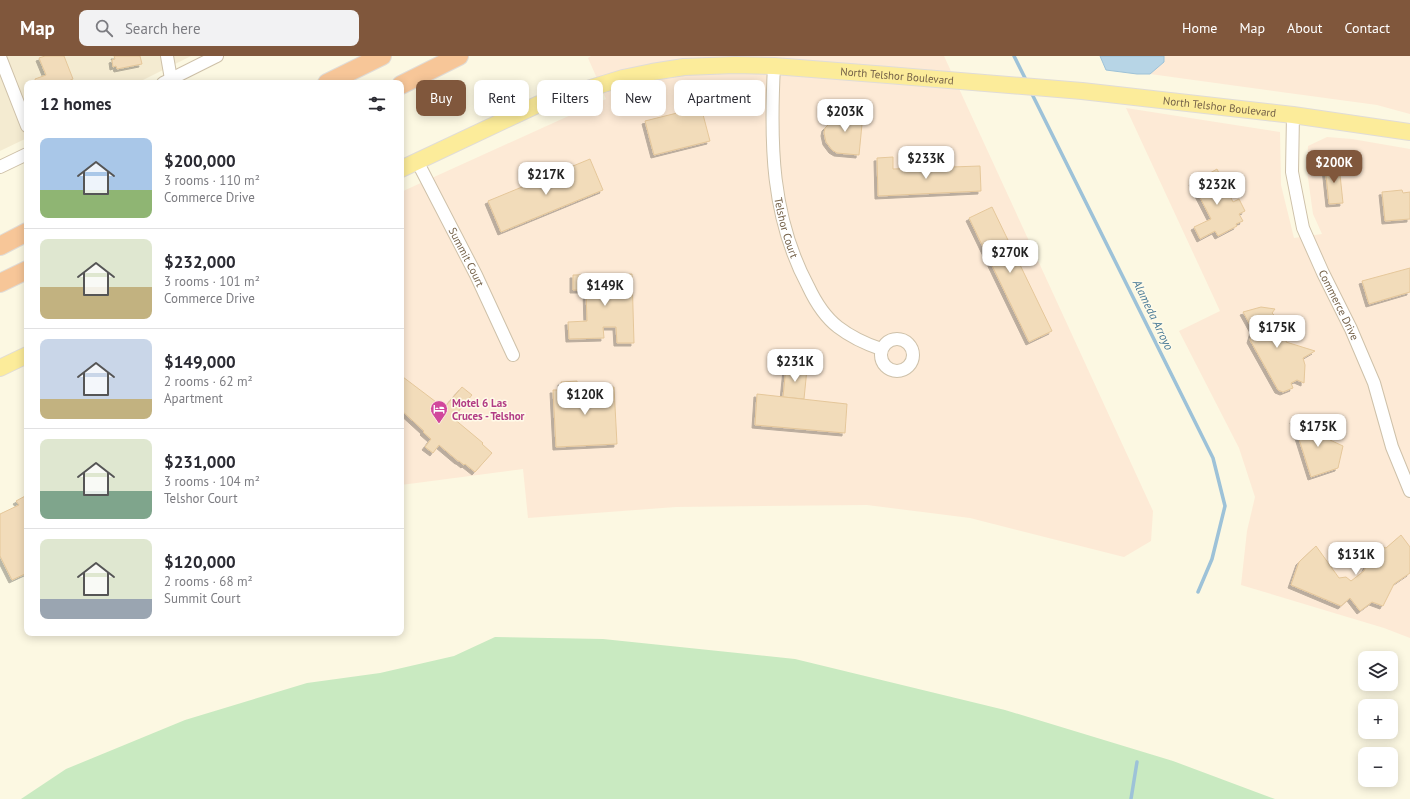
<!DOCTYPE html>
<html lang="en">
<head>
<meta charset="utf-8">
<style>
	body { margin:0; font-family:"PT Sans",sans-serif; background:#f2f2f3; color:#2b2b33; height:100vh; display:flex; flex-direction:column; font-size:15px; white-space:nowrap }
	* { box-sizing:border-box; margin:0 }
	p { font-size:13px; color:#7c7c81 }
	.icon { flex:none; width:22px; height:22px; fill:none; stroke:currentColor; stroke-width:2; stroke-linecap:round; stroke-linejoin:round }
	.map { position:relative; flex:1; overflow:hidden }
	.side { position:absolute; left:24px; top:24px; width:380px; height:556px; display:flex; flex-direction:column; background:#fff; border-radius:8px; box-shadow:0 2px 10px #0003 }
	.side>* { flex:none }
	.banner { position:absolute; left:416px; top:24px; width:380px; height:36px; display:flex; gap:8px }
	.fabs { position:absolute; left:1358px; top:595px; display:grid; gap:8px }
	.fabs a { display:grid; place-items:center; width:40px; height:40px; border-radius:8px; background:#fff; box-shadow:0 2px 10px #0003; font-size:20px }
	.price { position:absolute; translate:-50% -34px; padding:0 9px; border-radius:8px; background:#fff; color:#222; font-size:13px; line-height:26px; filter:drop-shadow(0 1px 2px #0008) }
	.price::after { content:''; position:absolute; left:50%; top:24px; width:12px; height:9px; margin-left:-6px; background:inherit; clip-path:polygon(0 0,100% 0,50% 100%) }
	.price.current { background:#80573c; color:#fff }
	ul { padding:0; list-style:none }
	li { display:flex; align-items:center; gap:12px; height:100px; padding:0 16px }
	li+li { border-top:1px solid #e1e1e2 }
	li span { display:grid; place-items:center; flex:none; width:112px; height:80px; border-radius:8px; color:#555 }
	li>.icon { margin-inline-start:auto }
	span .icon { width:48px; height:48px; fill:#fffc; stroke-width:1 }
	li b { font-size:17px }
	h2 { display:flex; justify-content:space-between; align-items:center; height:48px; padding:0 16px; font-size:17px }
	.chip { padding:0 14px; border-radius:8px; background:#fff; box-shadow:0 2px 10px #0003; font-size:14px; line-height:36px }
	.chip.current { background:#80573c; color:#fff }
	header { display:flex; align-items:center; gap:24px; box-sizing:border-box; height:56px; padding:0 20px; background:#80573c; color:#fff }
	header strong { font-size:19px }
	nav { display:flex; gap:22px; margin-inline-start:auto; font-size:14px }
	.search { width:280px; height:36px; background:#f2f2f3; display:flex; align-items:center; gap:10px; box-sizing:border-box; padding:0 14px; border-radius:8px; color:#7c7c81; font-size:15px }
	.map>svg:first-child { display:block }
</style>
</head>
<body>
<header>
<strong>Map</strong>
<div class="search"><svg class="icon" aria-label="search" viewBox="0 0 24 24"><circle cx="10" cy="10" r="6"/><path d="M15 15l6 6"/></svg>Search here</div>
<nav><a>Home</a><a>Map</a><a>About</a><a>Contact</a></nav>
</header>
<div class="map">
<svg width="1410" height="743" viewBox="0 0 1410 743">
	<defs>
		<filter id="shadow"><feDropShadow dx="-3" dy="3" stdDeviation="0" flood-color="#0004"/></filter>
	</defs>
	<rect width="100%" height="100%" fill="#fcf8e2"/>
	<path fill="#f4ebd1" d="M0,0H191L137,27H27V82L0,95Z"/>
	<g fill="#fdead6">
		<path d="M591,0H944L1153,455L1151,485L1124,501L970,462L867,449L676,451L528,462L523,413L401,429V136L606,43L588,2Z"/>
		<path d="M1164,0H1410V58L1377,49L1150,18L1164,6Z"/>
		<path d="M1126,52L1280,76L1281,129L1294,182L1322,178L1313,158L1307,115L1308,90L1327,81L1352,83L1410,93V582L1384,572L1241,529L1247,475L1255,441L1239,392L1179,275L1220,255Z"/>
	</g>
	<path fill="#c9eac1" d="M495,581L603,583L795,603L1005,654L1173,705L1275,743H21L66,713L185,664L307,627L380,617L454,600Z"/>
	<path fill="#b7d5e6" stroke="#9dc2d8" d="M1100,0H1164V6L1150,18H1137L1106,14Z"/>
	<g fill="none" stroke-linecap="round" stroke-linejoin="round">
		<g stroke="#9dc2d8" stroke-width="3.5">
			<path d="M1014,0L1027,26"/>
			<path d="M1031,36L1213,402L1225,450L1212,503L1198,536"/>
			<path d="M1131,743L1137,706"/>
		</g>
	</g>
	<g fill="#f2dcba" stroke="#e5c79a" filter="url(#shadow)">
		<path d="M45,0H64L73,23L64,27H36L35,23L46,19L39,2Z"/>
		<path d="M114,0H140L142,8L117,13L116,10L113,11L112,4L115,3Z"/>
		<path d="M701,51L710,85L654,99L645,65Z"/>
		<path d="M831,58H863L859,99L837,97L832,94L826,86L824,77L825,72L831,66Z"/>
		<path d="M893,101V113L980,110L981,135L878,140L877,102Z"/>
		<path d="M590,103L603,134L501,176L488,145Z"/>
		<path d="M1339,109L1343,147L1329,148L1325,110Z"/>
		<path d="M1217,113L1233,146L1239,143L1245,155L1239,158L1243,165L1236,168L1237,170L1218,180L1215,175L1200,183L1194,171L1211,163L1192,126L1202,123L1201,121L1208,118V119L1211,118L1210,117Z"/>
		<path d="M1402,134L1403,137L1410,136V163L1385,165L1382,136Z"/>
		<path d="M992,151L1052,275L1029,286L969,162Z"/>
		<path d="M1410,212V236L1369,248L1362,225Z"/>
		<path d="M632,218L634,287H617L616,271H603L604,282L569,283L568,266L587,265L586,234H573V219Z"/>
		<path d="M1261,251L1275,253L1272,257L1281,266L1282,274L1290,276L1286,286L1315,295L1303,302L1305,309L1304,327L1297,324L1291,327L1293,332L1283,336L1278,334L1250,284L1253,274L1243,256Z"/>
		<path d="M786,311L807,313L804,343L783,341Z"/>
		<path d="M403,321L444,352L462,331L472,339L453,362L483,387L482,388L492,397L475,416L465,408L464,409L459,405H458L439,389L433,397L425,391L431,383L423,376L424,375L401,354V323Z"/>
		<path d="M577,325L578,332L614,331L617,388L556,391L553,334H562L561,326Z"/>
		<path d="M757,338L847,348L845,377L755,369Z"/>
		<path d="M1306,360L1311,373L1324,371L1330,384L1343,390L1338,412L1311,421L1293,364Z"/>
		<path d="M27,439V517L12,524L0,500V458L19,449L16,445Z"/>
		<path d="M1401,479L1410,491V517L1394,528L1383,550L1372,546L1360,555L1350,542L1341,550L1291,529L1299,506L1316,490L1339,522L1346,521L1351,525L1364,515L1376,488L1386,492Z"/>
	</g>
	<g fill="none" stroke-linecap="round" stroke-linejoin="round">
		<g stroke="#cec1a9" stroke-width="14">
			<g id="minor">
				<path d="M167,0L171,23"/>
				<path d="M0,1L27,70"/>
				<path id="s1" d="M774,10C770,87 771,161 808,230C815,245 825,261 838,271C851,281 866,288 881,293"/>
				<path d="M163,27L217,0"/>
				<path id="s2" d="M1293,59L1292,116L1303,172L1323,217L1351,273L1374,327L1392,391L1410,435"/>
				<path id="s3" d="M417,105L476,219L513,299"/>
				<path d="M0,111L27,98"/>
				<circle cx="897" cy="299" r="16"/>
			</g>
		</g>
		<g stroke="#e0dcd7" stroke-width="18">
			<g id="major">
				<path id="s4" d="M401,113L539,48L623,22L652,16L684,11L735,9L774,10L888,19L1082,35L1293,59L1410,76"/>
				<path d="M0,312L27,299"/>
			</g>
		</g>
		<g stroke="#e0dcd7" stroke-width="20">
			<g id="highway">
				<path d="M327,27L382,0"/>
				<path d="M401,29L459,0"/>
				<path d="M0,190L27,176"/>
				<path d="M0,227L27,214"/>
			</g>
		</g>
		<use href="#minor" stroke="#fff" stroke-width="12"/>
		<use href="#major" stroke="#fcec9a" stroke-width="16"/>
		<use href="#highway" stroke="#f7c698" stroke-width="18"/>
	</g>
	<defs>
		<g id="hotel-pin" transform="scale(0.9)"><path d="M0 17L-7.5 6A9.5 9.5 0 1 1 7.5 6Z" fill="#d1479c" stroke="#fffbe9"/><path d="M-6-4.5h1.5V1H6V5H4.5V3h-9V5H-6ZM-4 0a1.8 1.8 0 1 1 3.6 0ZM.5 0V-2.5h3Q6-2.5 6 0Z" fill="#fff"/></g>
	</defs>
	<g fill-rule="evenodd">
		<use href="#hotel-pin" x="439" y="353"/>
	</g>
	<g text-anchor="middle" stroke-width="3" stroke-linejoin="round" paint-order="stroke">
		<g font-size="11" fill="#746148" stroke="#fffbe9">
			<text dy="4" stroke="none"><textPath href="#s4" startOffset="516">North Telshor Boulevard</textPath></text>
			<text dy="4" stroke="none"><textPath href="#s4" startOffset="840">North Telshor Boulevard</textPath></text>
			<text dy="4" stroke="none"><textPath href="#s1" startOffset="163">Telshor Court</textPath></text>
			<text dy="4" stroke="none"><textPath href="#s3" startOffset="108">Summit Court</textPath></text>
			<text dy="4" stroke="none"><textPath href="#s2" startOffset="199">Commerce Drive</textPath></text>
		</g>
		<g font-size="11" font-weight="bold" fill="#b23c85" stroke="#fffbe9" text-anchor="start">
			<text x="452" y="351">Motel 6 Las<tspan x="452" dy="13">Cruces - Telshor</tspan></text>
		</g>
		<g font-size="12" font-style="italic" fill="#487996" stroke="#fffbe9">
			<text transform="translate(1153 259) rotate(64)" y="4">Alameda Arroyo</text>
		</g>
	</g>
</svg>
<div class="fabs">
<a><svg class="icon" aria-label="layers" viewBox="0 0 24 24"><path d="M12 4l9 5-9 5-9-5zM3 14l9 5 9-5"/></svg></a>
<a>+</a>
<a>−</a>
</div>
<b class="price" style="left:845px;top:77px">$203K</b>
<b class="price" style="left:926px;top:124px">$233K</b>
<b class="price current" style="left:1334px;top:128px">$200K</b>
<b class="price" style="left:546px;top:140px">$217K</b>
<b class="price" style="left:1217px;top:150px">$232K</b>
<b class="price" style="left:1010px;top:218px">$270K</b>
<b class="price" style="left:605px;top:251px">$149K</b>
<b class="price" style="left:1277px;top:293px">$175K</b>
<b class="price" style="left:795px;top:327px">$231K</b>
<b class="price" style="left:585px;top:360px">$120K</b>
<b class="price" style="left:1318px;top:392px">$175K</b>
<b class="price" style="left:1356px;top:520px">$131K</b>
<div class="banner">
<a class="chip current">Buy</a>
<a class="chip">Rent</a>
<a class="chip">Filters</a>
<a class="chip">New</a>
<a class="chip">Apartment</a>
</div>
<section class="side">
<h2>12 homes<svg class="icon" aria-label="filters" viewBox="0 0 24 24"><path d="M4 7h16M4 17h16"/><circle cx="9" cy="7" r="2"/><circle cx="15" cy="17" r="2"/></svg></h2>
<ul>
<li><span style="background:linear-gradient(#a9c7e8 65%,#8fb573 0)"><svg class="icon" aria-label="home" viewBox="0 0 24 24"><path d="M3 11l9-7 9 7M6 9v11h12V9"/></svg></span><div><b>$200,000</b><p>3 rooms · 110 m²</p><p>Commerce Drive</p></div></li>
<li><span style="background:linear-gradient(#dfe7d0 60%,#c2b280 0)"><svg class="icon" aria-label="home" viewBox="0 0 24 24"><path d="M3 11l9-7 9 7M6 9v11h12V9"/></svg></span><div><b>$232,000</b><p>3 rooms · 101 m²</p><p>Commerce Drive</p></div></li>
<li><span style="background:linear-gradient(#c9d6e8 75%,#c2b280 0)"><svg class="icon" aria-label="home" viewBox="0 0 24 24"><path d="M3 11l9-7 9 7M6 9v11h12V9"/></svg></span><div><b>$149,000</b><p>2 rooms · 62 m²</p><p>Apartment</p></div></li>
<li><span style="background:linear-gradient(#dfe7d0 65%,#7fa58c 0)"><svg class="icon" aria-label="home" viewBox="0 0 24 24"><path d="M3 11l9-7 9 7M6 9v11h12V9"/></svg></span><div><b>$231,000</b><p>3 rooms · 104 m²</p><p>Telshor Court</p></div></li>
<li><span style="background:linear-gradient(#dfe7d0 75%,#9aa5b1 0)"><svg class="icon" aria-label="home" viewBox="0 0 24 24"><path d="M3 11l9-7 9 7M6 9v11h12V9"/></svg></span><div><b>$120,000</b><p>2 rooms · 68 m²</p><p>Summit Court</p></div></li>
</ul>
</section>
</div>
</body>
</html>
